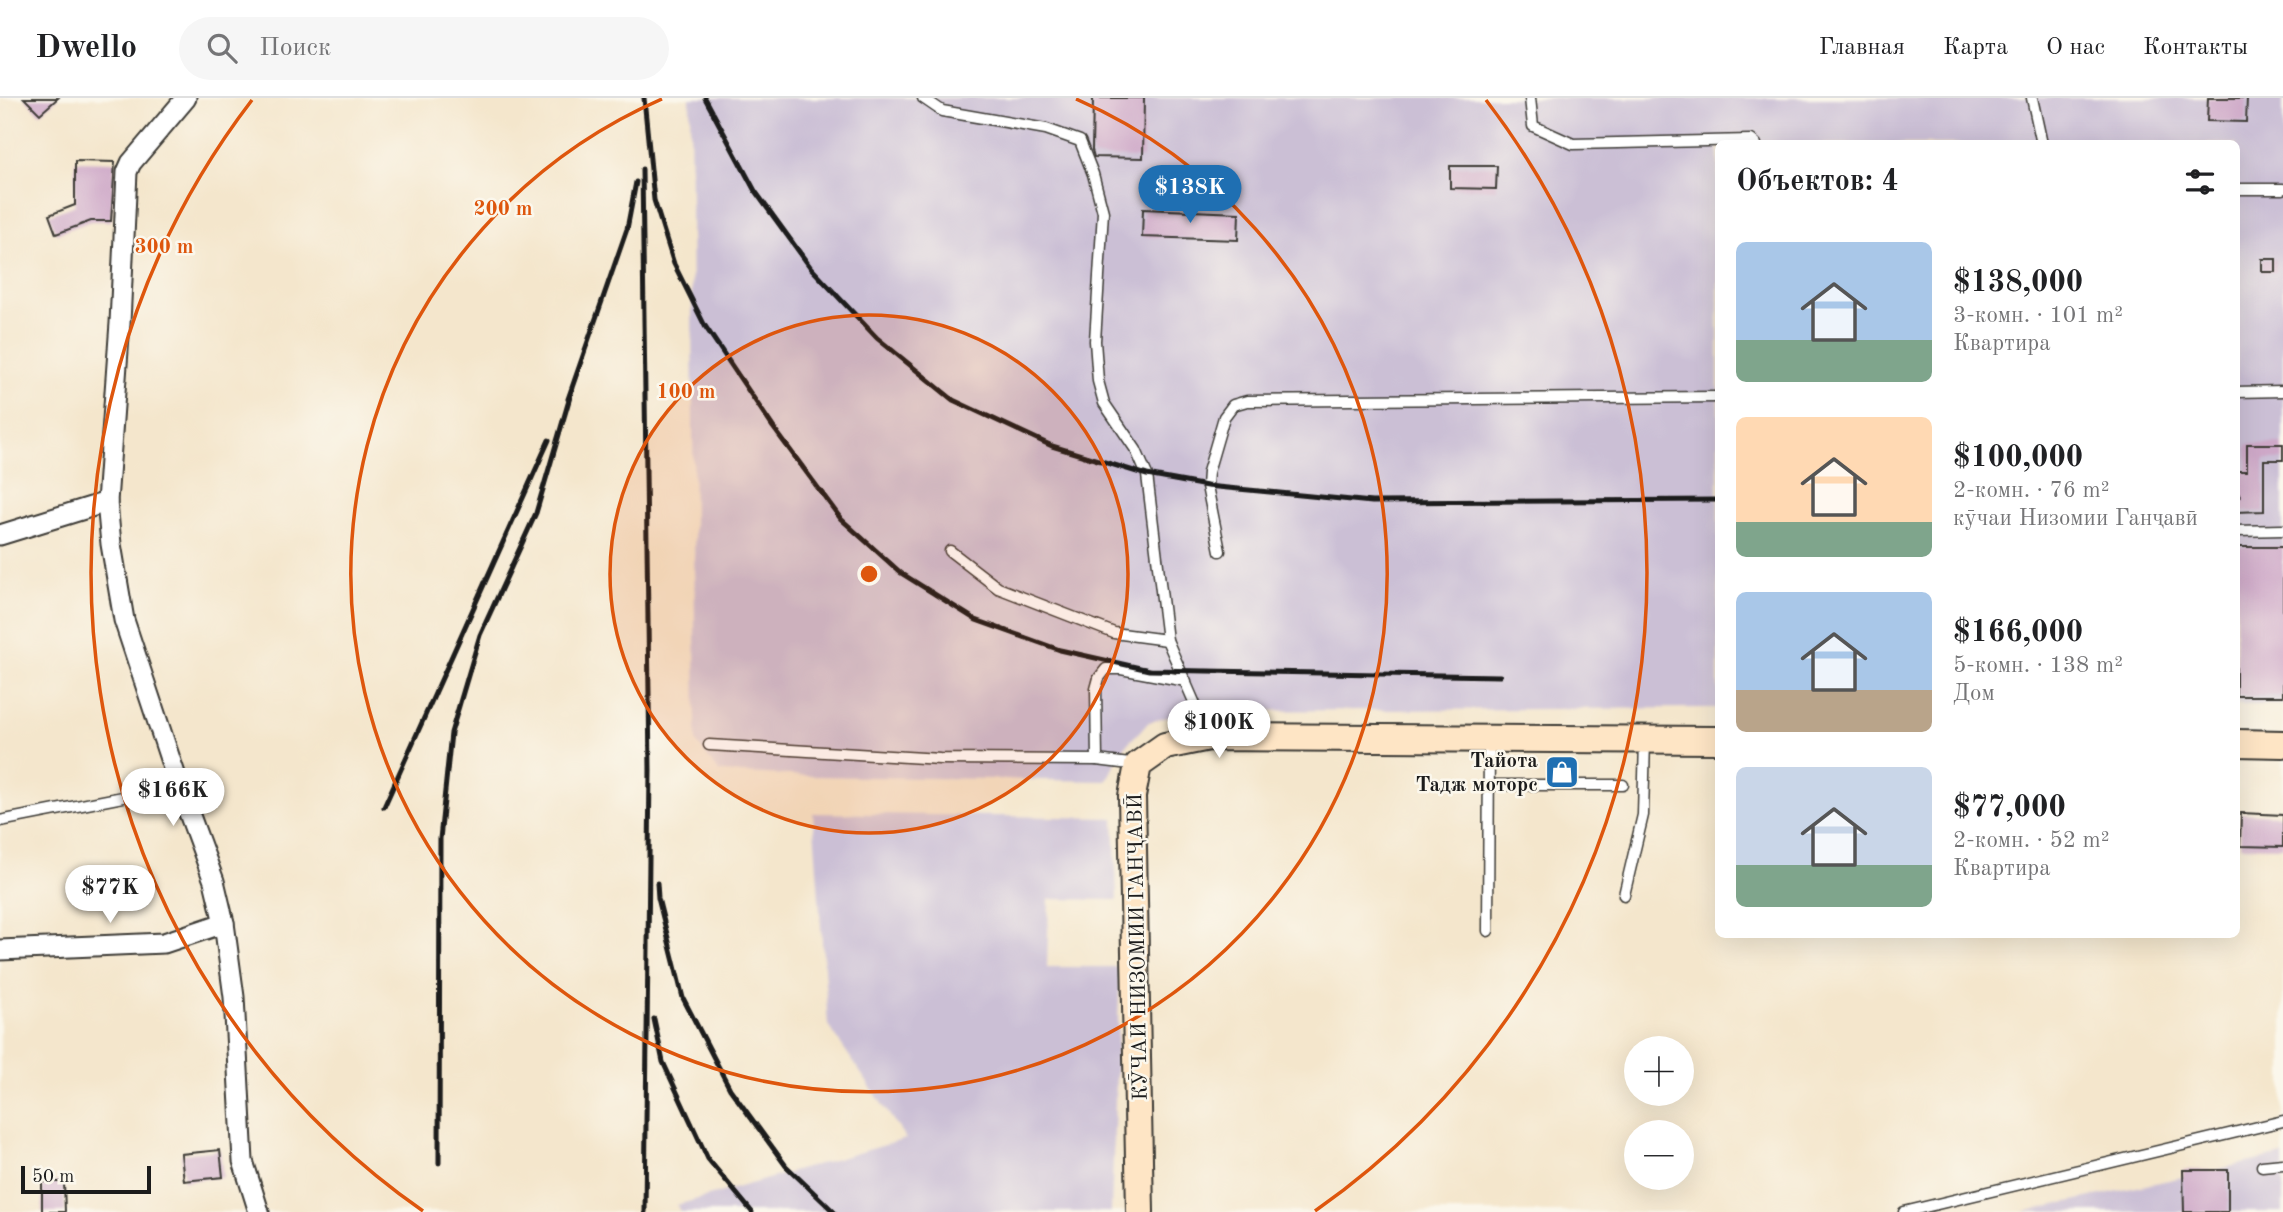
<!DOCTYPE html>
<html lang="ru">
<head>
<meta charset="utf-8">
<style>
	body { margin:0; font-family:"Old Standard TT",serif; background:#f6f6f6; color:#202124; height:100vh; display:flex; flex-direction:column; font-size:26px; white-space:nowrap }
	* { box-sizing:border-box; margin:0 }
	p { font-size:23px; color:#757577 }
	.icon { flex:none; width:38px; height:38px; fill:none; stroke:currentColor; stroke-width:2; stroke-linecap:round; stroke-linejoin:round }
	.map { position:relative; flex:1; overflow:hidden }
	.side { position:absolute; left:1715px; top:42px; width:525px; height:798px; display:flex; flex-direction:column; background:#fff; border-radius:10px; box-shadow:0 7px 28px #0002 }
	.side>* { flex:none }
	.buttons { position:absolute; left:1624px; top:938px; display:grid; gap:14px }
	.buttons a { display:grid; place-items:center; width:70px; height:70px; border-radius:50%; background:#fff; box-shadow:0 7px 28px #0002; font-size:35px }
	.scale { position:absolute; left:21px; bottom:18px; width:130px; box-sizing:border-box; padding-left:7px; border:4px solid #1c1c1c; border-top:0; font-size:19px; line-height:24px; white-space:nowrap; color:#1c1c1c; -webkit-text-stroke:5px #fbf7ec; paint-order:stroke }
	.price { position:absolute; translate:-50% -60px; padding:0 16px; border-radius:24px; background:#fff; color:#222; font-size:23px; line-height:46px; filter:drop-shadow(0 2px 4px #0008) }
	.price::after { content:''; position:absolute; left:50%; top:42px; width:21px; height:16px; margin-left:-10px; background:inherit; clip-path:polygon(0 0,100% 0,50% 100%) }
	.price.on { background:#1f6fb2; color:#fff }
	ul { padding:0; list-style:none }
	li { display:flex; align-items:center; gap:21px; height:175px; padding:0 21px }
	li span { display:grid; place-items:center; flex:none; width:196px; height:140px; border-radius:10px; color:#555 }
	li>.icon { margin-inline-start:auto }
	span .icon { width:84px; height:84px; fill:#fffc; stroke-width:1 }
	li b { font-size:30px }
	h2 { display:flex; justify-content:space-between; align-items:center; height:84px; padding:0 21px; font-size:30px }
	header { display:flex; align-items:center; gap:42px; box-sizing:border-box; height:98px; padding:0 35px; background:#fff; border-bottom:2px solid #e0e0e0 }
	header strong { font-size:33px }
	nav { display:flex; gap:38px; margin-inline-start:auto; font-size:24px }
	.search { width:490px; height:63px; background:#f6f6f6; display:flex; align-items:center; gap:18px; box-sizing:border-box; padding:0 24px; border-radius:38px; color:#757577; font-size:26px }
	.map>svg:first-child { display:block }
</style>
</head>
<body>
<header>
<strong>Dwello</strong>
<div class="search"><svg class="icon" aria-label="search" viewBox="0 0 24 24"><circle cx="10" cy="10" r="6"/><path d="M15 15l6 6"/></svg>Поиск</div>
<nav><a>Главная</a><a>Карта</a><a>О нас</a><a>Контакты</a></nav>
</header>
<div class="map">
<svg width="2283" height="1114" viewBox="0 0 2283 1114">
	<rect width="100%" height="100%" fill="#fbf7ec"/>
	<filter id="ink" filterUnits="userSpaceOnUse"><feTurbulence type="fractalNoise" baseFrequency=".0143" numOctaves="2"/><feDisplacementMap in="SourceGraphic" scale="14" xChannelSelector="R" yChannelSelector="G"/><feConvolveMatrix kernelMatrix="1 2 1 2 8 2 1 2 1" color-interpolation-filters="sRGB"/></filter>
	<filter id="wash" filterUnits="userSpaceOnUse"><feTurbulence type="fractalNoise" baseFrequency=".00686" numOctaves="4" result="noise"/><feDisplacementMap in="SourceGraphic" scale="28" xChannelSelector="R" yChannelSelector="G"/><feGaussianBlur stdDeviation="1.57" result="paint"/><feColorMatrix in="noise" values="0 0 0 0 0 0 0 0 0 0 0 0 0 0 0 0 0 1.4 0 .05"/><feComposite in="paint" operator="in"/></filter>
	<g filter="url(#wash)">
		<rect width="100%" height="100%" fill="#f4e6cc"/>
		<g fill="#cbbfd5">
			<path d="M690,0H2283V607H2237L2236,46H1718V610L1190,613L1149,624L1125,648L1106,683L810,678L719,674L696,644Z"/>
			<path d="M813,715L1114,720L1117,802L1049,801L1047,869H1120L1111,1114H680L677,1107L906,1041L828,927Z"/>
			<path d="M2283,1057V1114H2023Z"/>
		</g>
		<g id="blocks">
			<g fill="#cea8c8">
				<path d="M24,0H58L40,16Z"/>
				<path d="M1093,0H1144L1143,60L1094,59L1092,52Z"/>
				<path d="M2208,0H2247L2246,24L2207,23Z"/>
				<path d="M75,63L115,64L111,123H91L56,136L49,117L75,107Z"/>
				<path d="M1450,68H1497L1496,91L1450,90Z"/>
				<path d="M1143,111L1239,115L1238,142L1142,139Z"/>
				<rect x="2262" y="161" width="14" height="13"/>
				<path d="M2247,346H2283V362H2264V413L2236,414V373H2247Z"/>
				<rect x="2236" y="449" width="47" height="149"/>
				<path d="M2241,715L2283,717V749L2240,748Z"/>
				<path d="M220,1052L223,1079L184,1083L181,1056Z"/>
				<path d="M2183,1072H2228V1114H2184Z"/>
				<path d="M42,1084H64L65,1114H42Z"/>
			</g>
		</g>
	</g>
	<g filter="url(#ink)">
		<use href="#blocks" fill-opacity="0" stroke="#3c3a36" stroke-width="2"/>
		<g fill="none" stroke-linecap="round" stroke-linejoin="round">
			<g stroke="#3c3a36" stroke-width="13">
				<g id="lane">
					<path d="M923,0L942,13L1046,31L1080,43L1093,76L1103,114L1095,243L1098,283L1104,305L1136,352L1147,377L1167,542L1209,638"/>
					<path d="M1530,0L1533,28L1573,46L1751,42L1756,46"/>
					<path d="M2032,0L2042,46"/>
					<path d="M2236,91H2283"/>
					<path d="M2236,294L2283,293"/>
					<path d="M2236,433L2283,432"/>
					<path d="M950,453L998,490L1114,535L1167,542"/>
					<path d="M1220,453L1207,388L1208,374L1224,319L1233,307L1247,303L1718,299"/>
					<path d="M709,647L940,661L1097,662L1138,667"/>
					<path d="M1097,662L1096,591L1099,580L1106,571H1121L1186,583"/>
					<path d="M1489,687H1623"/>
					<path d="M0,723L179,688"/>
					<path d="M1624,797L1643,717L1645,642"/>
					<path d="M1488,833L1489,641"/>
					<path d="M2262,1068L2283,1066"/>
					<path d="M1904,1114L2283,1023"/>
				</g>
			</g>
			<g stroke="#3c3a36" stroke-width="23">
				<g id="street">
					<path d="M107,404L120,225L127,74L131,65L186,0"/>
					<path d="M0,437L107,404L111,446L124,522L179,688L214,783L224,825L234,899L243,1063L259,1114"/>
					<path d="M0,852L164,845L224,825"/>
				</g>
			</g>
			<g stroke="#3c3a36" stroke-width="30">
				<g id="secondary">
					<path d="M2236,645L2283,646"/>
					<path d="M1140,1114L1132,698L1138,667L1165,648L1209,639L1718,642"/>
				</g>
			</g>
			<use href="#lane" stroke="#fff" stroke-width="10"/>
			<use href="#street" stroke="#fff" stroke-width="19"/>
			<use href="#secondary" stroke="#fee5c5" stroke-width="26"/>
			<g stroke="#1c1c1c" stroke-width="5">
				<path d="M644,0L654,102L674,166L705,228L773,329L841,421L901,475L976,522L1060,552L1149,572L1500,578"/>
				<path d="M705,0L755,93L811,170L877,240L953,302L1052,348L1147,377L1207,388L1372,404L1718,402"/>
				<path d="M642,71L650,672L645,1114"/>
				<path d="M568,301L627,131L636,84"/>
				<path d="M2236,398H2239"/>
				<path d="M384,709L549,342"/>
				<path d="M657,785L658,800L683,900L730,991L786,1068L834,1114"/>
				<path d="M654,921L663,964L708,1061L752,1114"/>
				<path d="M439,1065L440,741L451,635L480,537L536,415L572,292"/>
			</g>
		</g>
	</g>
	<circle cx="869" cy="476" r="259" fill="#de560d" fill-opacity=".12"/>
	<g fill="none" stroke="#de560d" stroke-width="3.5">
		<circle cx="869" cy="476" r="259"/>
		<path d="M1076 1A518 518 0 1 1 662 1"/>
		<path d="M423 1113A778 778 0 0 1 252 2M1486 2A778 778 0 0 1 1315 1113"/>
	</g>
	<defs>
		<g id="shop-square" transform="scale(1.75)"><rect x="-9" y="-9" width="18" height="18" rx="4" fill="#1f6fb2" stroke="#fbf7ec"/><path d="M-5-2.5h2.3a2.7 3.5 0 0 1 5.4 0H5L5.5 6h-11ZM-1.5-2.5h3a1.5 2.3 0 0 0-3 0Z" fill="#fff"/></g>
	</defs>
	<g fill-rule="evenodd">
		<use href="#shop-square" x="1562" y="674"/>
	</g>
	<g text-anchor="middle" stroke-width="5" stroke-linejoin="round" paint-order="stroke">
		<g font-size="21" font-weight="bold" fill="#1c1c1c" stroke="#fbf7ec" text-anchor="end">
			<text x="1538" y="669">Тайота<tspan x="1538" dy="24">Тадж моторс</tspan></text>
		</g>
		<g font-size="21" fill="#1c1c1c" stroke="#fbf7ec">
			<text transform="translate(1137 849) rotate(-91)" y="7">КӮЧАИ НИЗОМИИ ГАНҶАВӢ</text>
		</g>
	</g>
	<circle cx="869" cy="476" r="10" fill="#de560d" stroke="#fbf7ec" stroke-width="3.5"/>
	<g font-size="21" text-anchor="middle" font-weight="bold" fill="#de560d" stroke="#fbf7ec" stroke-width="5" stroke-linejoin="round" paint-order="stroke">
		<text x="503" y="117">200 m</text>
		<text x="164" y="155">300 m</text>
		<text x="686" y="300">100 m</text>
	</g>
</svg>
<div class="buttons">
<a>+</a>
<a>−</a>
</div>
<div class="scale">50 m</div>
<b class="price on" style="left:1190px;top:127px">$138K</b>
<b class="price" style="left:1219px;top:662px">$100K</b>
<b class="price" style="left:173px;top:730px">$166K</b>
<b class="price" style="left:110px;top:827px">$77K</b>
<section class="side">
<h2>Объектов: 4<svg class="icon" aria-label="filters" viewBox="0 0 24 24"><path d="M4 7h16M4 17h16"/><circle cx="9" cy="7" r="2"/><circle cx="15" cy="17" r="2"/></svg></h2>
<ul>
<li><span style="background:linear-gradient(#a9c7e8 70%,#7fa58c 0)"><svg class="icon" aria-label="home" viewBox="0 0 24 24"><path d="M3 11l9-7 9 7M6 9v11h12V9"/></svg></span><div><b>$138,000</b><p>3-комн. · 101 m²</p><p>Квартира</p></div></li>
<li><span style="background:linear-gradient(#ffd9b3 75%,#7fa58c 0)"><svg class="icon" aria-label="home" viewBox="0 0 24 24"><path d="M3 11l9-7 9 7M6 9v11h12V9"/></svg></span><div><b>$100,000</b><p>2-комн. · 76 m²</p><p>кӯчаи Низомии Ганҷавӣ</p></div></li>
<li><span style="background:linear-gradient(#a9c7e8 70%,#b9a48a 0)"><svg class="icon" aria-label="home" viewBox="0 0 24 24"><path d="M3 11l9-7 9 7M6 9v11h12V9"/></svg></span><div><b>$166,000</b><p>5-комн. · 138 m²</p><p>Дом</p></div></li>
<li><span style="background:linear-gradient(#c9d6e8 70%,#7fa58c 0)"><svg class="icon" aria-label="home" viewBox="0 0 24 24"><path d="M3 11l9-7 9 7M6 9v11h12V9"/></svg></span><div><b>$77,000</b><p>2-комн. · 52 m²</p><p>Квартира</p></div></li>
</ul>
</section>
</div>
</body>
</html>
